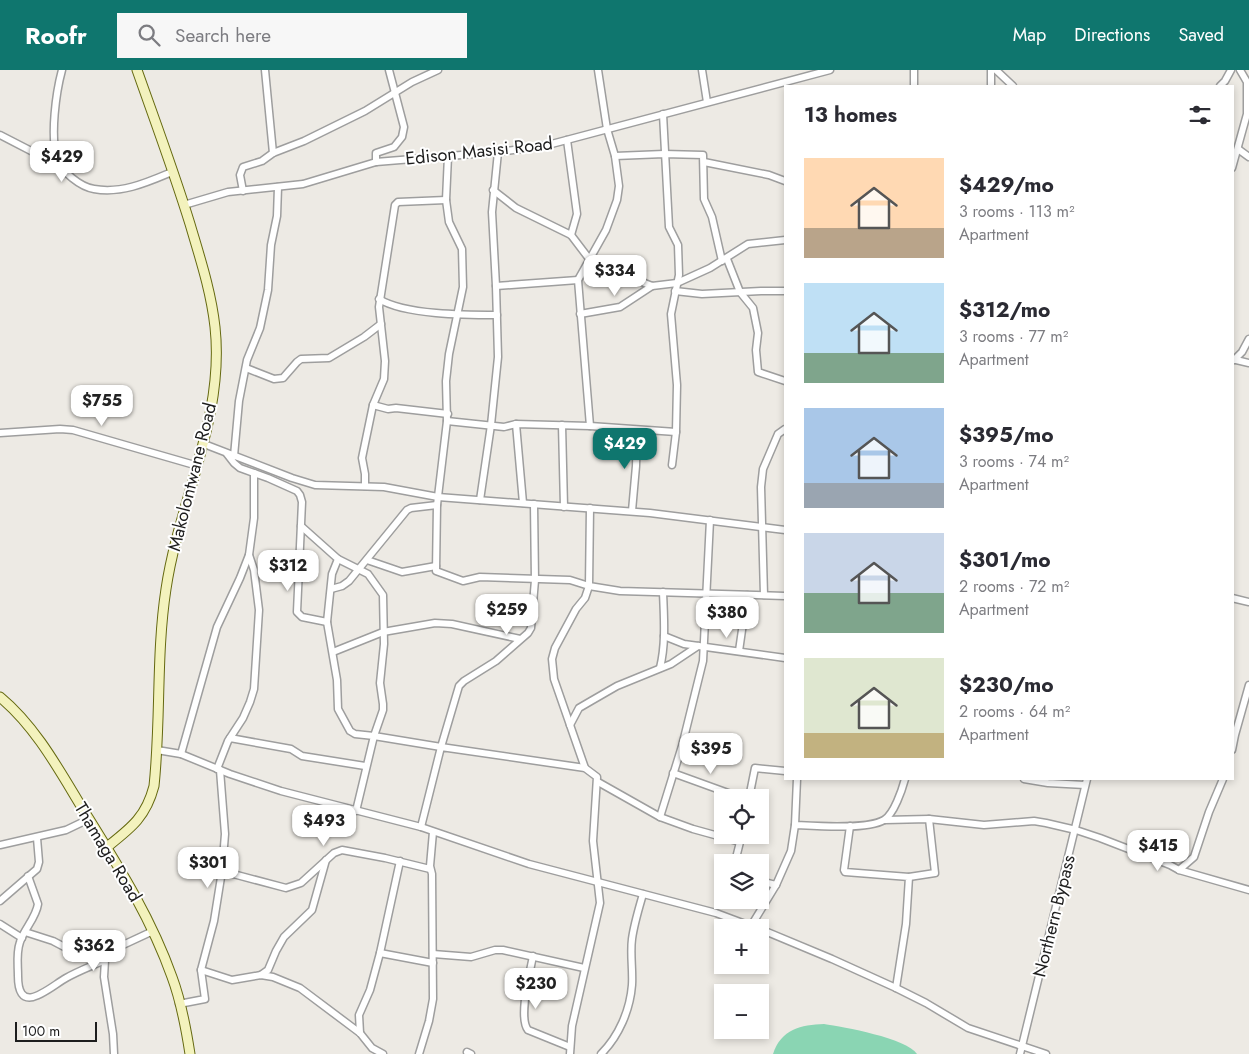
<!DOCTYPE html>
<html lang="en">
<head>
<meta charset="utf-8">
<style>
	body { margin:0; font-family:Jost,sans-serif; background:#f7f7f7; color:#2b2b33; height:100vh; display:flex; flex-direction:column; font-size:19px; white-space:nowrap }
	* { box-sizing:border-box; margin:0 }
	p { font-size:16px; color:#7c7c81 }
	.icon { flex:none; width:28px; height:28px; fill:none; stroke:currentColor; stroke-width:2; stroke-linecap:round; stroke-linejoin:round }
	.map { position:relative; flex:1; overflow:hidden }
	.panel { position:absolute; left:784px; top:15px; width:450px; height:695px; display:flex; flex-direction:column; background:#fff; border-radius:0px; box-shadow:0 2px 8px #0003 }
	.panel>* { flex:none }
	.fabs { position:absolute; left:714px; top:719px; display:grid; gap:10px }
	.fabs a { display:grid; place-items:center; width:55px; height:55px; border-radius:0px; background:#fff; box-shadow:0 2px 8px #0003; font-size:25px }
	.scale { position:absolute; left:15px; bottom:12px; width:82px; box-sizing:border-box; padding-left:5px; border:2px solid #1d1d1d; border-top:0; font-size:14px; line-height:18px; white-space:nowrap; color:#1d1d1d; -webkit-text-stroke:4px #fff; paint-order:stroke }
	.price { position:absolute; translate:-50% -42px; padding:0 11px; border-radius:10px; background:#fff; color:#222; font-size:16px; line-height:32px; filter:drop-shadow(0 1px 2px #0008) }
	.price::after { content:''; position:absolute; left:50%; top:30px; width:15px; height:11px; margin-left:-8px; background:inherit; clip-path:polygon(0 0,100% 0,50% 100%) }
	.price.on { background:#0f766e; color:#fff }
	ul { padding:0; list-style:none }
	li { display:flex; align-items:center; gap:15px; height:125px; padding:0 20px }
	li span { display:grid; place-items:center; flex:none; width:140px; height:100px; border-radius:0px; color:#555 }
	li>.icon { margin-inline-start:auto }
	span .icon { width:60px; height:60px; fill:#fffc; stroke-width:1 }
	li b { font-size:21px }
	h2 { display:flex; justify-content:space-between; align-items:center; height:60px; padding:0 20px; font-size:21px }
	header { display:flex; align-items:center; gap:30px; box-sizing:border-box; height:70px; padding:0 25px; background:#0f766e; color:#fff }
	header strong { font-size:24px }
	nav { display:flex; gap:28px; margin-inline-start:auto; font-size:18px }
	.search { width:350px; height:45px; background:#f7f7f7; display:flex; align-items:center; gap:12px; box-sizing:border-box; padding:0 18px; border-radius:0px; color:#7c7c81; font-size:19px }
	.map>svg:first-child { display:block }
</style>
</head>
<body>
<header>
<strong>Roofr</strong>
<div class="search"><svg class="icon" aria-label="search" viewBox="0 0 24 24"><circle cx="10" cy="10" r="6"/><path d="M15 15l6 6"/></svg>Search here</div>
<nav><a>Map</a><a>Directions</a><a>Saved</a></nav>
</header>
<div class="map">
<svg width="1249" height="984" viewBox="0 0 1249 984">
	<rect width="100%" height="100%" fill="#edeae4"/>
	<path fill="#8ad5b3" d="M824,954C844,957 906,968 917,984H773C781,959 801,955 824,954Z"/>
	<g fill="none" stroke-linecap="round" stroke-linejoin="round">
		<g stroke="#9e9e9e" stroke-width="9">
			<g id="minor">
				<path d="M62,0C56,22 50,66 57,88C61,102 81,117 94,119C122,124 148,112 172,102"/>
				<path d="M265,0L273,83"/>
				<path d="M702,0L707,32"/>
				<path d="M996,0L1013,16"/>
				<path d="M914,16V0"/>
				<path d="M991,16V0"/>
				<path d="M1220,16L1225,11L1231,0"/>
				<path d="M663,44L669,157L678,175L679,205L671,244L677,315L676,362L672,395"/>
				<path d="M0,65L35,83L57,89"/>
				<path d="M567,70L577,144L571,165"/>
				<path d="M1238,79L1249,87"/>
				<path d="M448,86L446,130L449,152L462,179L463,217L449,284L446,311L447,351L437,435L436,501L463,511L480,507L570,510L589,516L585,528L576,539L555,578L552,589L554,609L585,698"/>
				<path d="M615,86L664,84L703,85L704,129L712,147L722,191"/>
				<path d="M376,92V83L394,77L402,67L404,57L389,0"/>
				<path d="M704,92L769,105L785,111"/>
				<path d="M1232,98L1247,44V12L1240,0"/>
				<path d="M493,120L516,138L571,165L590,190"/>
				<path d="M243,121L240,105L243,97L262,91L273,83L304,71L365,41L412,12L438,0"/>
				<path d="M184,135L228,122L303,114L376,92L498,82L544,76L830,0"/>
				<path d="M727,189L740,222L753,238L758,263L756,280L758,302L785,311"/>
				<path d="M587,196H602L652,216L677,213L710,198L748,174L785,170"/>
				<path d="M496,216L578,210"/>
				<path d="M675,221L702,224L761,221H785"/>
				<path d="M379,229C405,245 466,245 497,245"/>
				<path d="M580,244L620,237L652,216"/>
				<path d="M1232,289L1249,293"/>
				<path d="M1234,290L1242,282L1249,269"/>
				<path d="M246,298L274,309L283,308L297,292L301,289L329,288L364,267L381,254"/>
				<path d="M373,335L388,339L396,338L448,344"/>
				<path d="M447,351L504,357L516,354L590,356L676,362"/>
				<path d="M516,354L523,433"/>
				<path d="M562,355L564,437"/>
				<path d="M590,356L578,210L606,160L617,130L619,116L615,86L607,59L598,0"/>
				<path d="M0,363L60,359L73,360L198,396"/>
				<path d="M204,374L292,408L315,415L384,417L438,427L650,443L785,460"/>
				<path d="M227,384L234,393L240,398L268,408L297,421L300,425L302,432L297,542L302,547L327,552"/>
				<path d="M234,386L239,331L247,290L260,258L268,220L271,175L277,146L278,117"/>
				<path d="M365,416V404L362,388L373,335L384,309L385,291L379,237L395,135L398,132L446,130"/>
				<path d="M480,430L491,355L498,287L496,216L492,142L498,82"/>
				<path d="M590,438L589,516L620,521L785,526"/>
				<path d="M632,441L636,396L637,360"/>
				<path d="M710,450L703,591L682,676L660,747L693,759L740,772L735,792"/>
				<path d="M301,456L338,489L332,504L327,552L337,610L338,639L350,661L355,664L374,666L356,741"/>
				<path d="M338,489L368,504L383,525L384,574L380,613L383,634V640L374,666L441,677L459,616L464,611L496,591L528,563L531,558L535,510L534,434"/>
				<path d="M367,490L402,502L436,496"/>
				<path d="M331,519L342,516L349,511L407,440L411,438L437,435"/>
				<path d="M764,525L761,417L763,399L778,364L785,359"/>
				<path d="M1232,528L1249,532"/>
				<path d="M664,566L684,574L785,588"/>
				<path d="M739,581L747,525"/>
				<path d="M333,582L383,562L435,553L452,554L520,569"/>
				<path d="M660,598C666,573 664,548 663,522"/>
				<path d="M570,655L579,638L591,631L617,616L671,594L698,576"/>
				<path d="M230,668L291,679L302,686L365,696"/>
				<path d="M157,680L181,684L230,704L281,721L421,757L529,794L716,843L756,858"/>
				<path d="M1232,680L1235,665L1249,615"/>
				<path d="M181,684L217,557L240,508L249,485L254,448V403"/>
				<path d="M217,699L228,671L243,648L250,632L254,619L259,540L254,500L249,485"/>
				<path d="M673,703L742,728"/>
				<path d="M1024,709L1048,713L1085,715"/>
				<path d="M598,712L660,747"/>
				<path d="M749,728L755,698L785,701"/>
				<path d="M885,750L929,749L984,755L1034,751L1046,753L1076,760L1100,768L1170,795L1179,800L1249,820"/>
				<path d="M795,755L797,709"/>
				<path d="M850,756L844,800L845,802L909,807L906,854L896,918"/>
				<path d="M421,757L441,677L585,698L597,707L593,771L600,833L572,956L570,984"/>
				<path d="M0,775L66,760L89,749"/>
				<path d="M1179,800L1194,787L1209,742L1223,709"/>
				<path d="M222,801L286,818L301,813L334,783L342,780L385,788L430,799"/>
				<path d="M28,806L38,834C36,848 24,859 20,872C16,883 18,895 18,906C18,948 50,917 66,908C78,901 92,896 105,890"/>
				<path d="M909,807L935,803L929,749"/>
				<path d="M776,815L791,781L795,755C815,756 867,760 884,750C894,744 902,720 905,709"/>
				<path d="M0,831L37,799L39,792L37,768"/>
				<path d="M0,854L22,868"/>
				<path d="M751,856L776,815L760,811"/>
				<path d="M760,859L832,889L896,918L926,933L968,958L1046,984"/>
				<path d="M25,862L53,871L72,881L84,883L110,881"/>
				<path d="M380,883L433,893"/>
				<path d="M433,884L471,887L495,880H503L584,898"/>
				<path d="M533,886C530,902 518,948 528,960L570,977"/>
				<path d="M201,900L232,910L261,905L273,907L300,918L360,963L372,978L383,984"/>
				<path d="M261,905L268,900L276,881L284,867L312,840L326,790"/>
				<path d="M179,934L205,929L201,900L214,851L222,801L225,764L220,700"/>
				<path d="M360,963L359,945L370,920L380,883L400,791"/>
				<path d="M467,982L471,984"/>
				<path d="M114,984L113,964L104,907L105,890L110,881L153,861"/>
				<path d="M419,984L429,951L433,929L432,804L430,796L433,762"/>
				<path d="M601,984C619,966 630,940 632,915C633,900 630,884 632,869C634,854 639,838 643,824"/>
				<path d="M1020,984L1087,709"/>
			</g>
		</g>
		<g stroke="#656910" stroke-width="11">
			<g id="secondary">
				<path d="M0,627C35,656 58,698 81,736C115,791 150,845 172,907C181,931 186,958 190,984"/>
				<path d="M107,777C131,758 146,747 154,716C161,650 156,584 166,519C179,431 225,348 215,257C211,221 200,188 190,154C174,102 155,51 137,0"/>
			</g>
		</g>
		<use href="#minor" stroke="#fff" stroke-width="6"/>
		<use href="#secondary" stroke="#f3f2bd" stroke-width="9"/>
	</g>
	<g text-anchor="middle" stroke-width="4" stroke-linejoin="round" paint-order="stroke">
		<g font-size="18" fill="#1d1d1d" stroke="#fff">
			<text transform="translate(479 81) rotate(-6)" y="6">Edison Masisi Road</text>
			<text transform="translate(192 407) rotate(-76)" y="6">Makolontwane Road</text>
			<text transform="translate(108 782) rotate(59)" y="6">Thamaga Road</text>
			<text transform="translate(1054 846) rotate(-76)" y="6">Northern Bypass</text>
		</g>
	</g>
</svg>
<div class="fabs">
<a><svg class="icon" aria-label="locate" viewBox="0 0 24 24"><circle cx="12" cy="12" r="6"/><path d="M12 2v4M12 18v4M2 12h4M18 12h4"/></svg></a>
<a><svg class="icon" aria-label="layers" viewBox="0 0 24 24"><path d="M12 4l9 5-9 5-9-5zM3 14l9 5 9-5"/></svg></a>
<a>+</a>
<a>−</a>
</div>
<div class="scale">100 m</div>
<b class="price" style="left:62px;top:113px">$429</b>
<b class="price" style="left:615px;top:227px">$334</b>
<b class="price" style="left:102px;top:357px">$755</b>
<b class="price on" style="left:625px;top:400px">$429</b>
<b class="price" style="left:288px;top:522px">$312</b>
<b class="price" style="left:507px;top:566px">$259</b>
<b class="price" style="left:727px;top:569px">$380</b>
<b class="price" style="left:711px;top:705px">$395</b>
<b class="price" style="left:324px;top:777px">$493</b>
<b class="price" style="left:1158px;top:802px">$415</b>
<b class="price" style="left:208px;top:819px">$301</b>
<b class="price" style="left:94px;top:902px">$362</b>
<b class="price" style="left:536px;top:940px">$230</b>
<section class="panel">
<h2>13 homes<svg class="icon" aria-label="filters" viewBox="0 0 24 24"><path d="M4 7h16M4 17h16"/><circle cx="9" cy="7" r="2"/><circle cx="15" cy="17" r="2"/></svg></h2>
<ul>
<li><span style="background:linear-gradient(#ffd9b3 70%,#b9a48a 0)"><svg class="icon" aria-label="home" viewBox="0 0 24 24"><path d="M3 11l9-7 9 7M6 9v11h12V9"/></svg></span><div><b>$429/mo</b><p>3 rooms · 113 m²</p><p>Apartment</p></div></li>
<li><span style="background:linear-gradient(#bfe0f5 70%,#7fa58c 0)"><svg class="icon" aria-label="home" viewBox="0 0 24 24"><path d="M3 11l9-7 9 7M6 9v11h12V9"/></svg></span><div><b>$312/mo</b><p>3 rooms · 77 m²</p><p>Apartment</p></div></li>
<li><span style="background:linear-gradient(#a9c7e8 75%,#9aa5b1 0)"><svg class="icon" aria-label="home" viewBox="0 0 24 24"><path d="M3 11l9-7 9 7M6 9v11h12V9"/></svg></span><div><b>$395/mo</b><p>3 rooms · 74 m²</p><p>Apartment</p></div></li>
<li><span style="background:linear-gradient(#c9d6e8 60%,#7fa58c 0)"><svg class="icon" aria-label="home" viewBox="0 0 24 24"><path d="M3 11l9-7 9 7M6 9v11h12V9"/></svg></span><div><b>$301/mo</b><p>2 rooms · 72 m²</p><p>Apartment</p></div></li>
<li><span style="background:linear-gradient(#dfe7d0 75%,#c2b280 0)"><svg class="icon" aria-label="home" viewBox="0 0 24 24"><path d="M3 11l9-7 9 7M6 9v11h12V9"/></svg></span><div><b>$230/mo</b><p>2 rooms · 64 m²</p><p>Apartment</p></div></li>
</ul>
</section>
</div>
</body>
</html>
